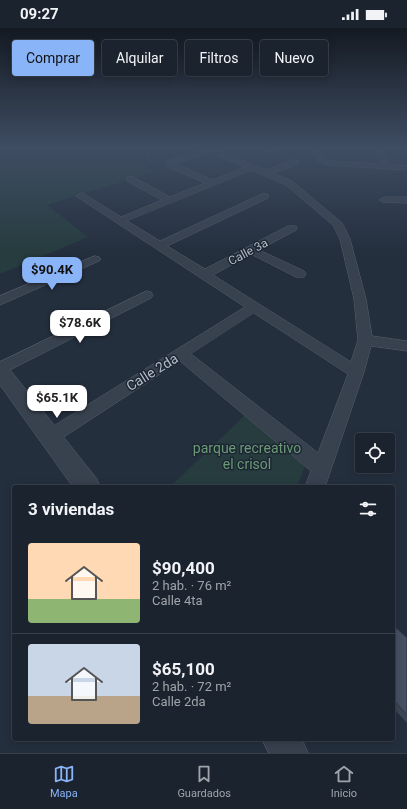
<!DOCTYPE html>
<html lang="es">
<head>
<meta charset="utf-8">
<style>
	body { margin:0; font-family:Roboto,sans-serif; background:#282f3a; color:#f1f3f6; height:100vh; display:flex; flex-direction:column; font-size:15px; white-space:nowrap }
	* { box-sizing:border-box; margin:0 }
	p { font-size:13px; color:#a0a4aa }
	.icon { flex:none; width:22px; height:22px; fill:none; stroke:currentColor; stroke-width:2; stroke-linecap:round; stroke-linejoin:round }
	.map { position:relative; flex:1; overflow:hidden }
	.side { position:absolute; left:12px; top:457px; width:383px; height:256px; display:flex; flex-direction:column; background:#1b232e; border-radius:4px; box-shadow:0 2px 10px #0003,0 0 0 1px #39404a }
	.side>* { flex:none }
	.banner { position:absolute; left:12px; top:12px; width:383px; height:36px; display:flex; gap:8px }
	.controls { position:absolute; left:355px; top:405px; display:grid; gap:8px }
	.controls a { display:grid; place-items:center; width:40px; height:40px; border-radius:4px; background:#1b232e; box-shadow:0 2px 10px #0003,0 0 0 1px #39404a; font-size:20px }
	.price { position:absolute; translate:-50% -34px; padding:0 9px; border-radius:8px; background:#fff; color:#222; font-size:13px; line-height:26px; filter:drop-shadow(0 1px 2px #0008) }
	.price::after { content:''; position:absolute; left:50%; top:24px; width:12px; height:9px; margin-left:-6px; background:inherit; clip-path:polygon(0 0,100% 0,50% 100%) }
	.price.selected { background:#8ab4f8; color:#111 }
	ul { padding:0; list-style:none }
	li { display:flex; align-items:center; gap:12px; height:100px; padding:0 16px }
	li+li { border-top:1px solid #39404a }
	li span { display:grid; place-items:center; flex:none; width:112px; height:80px; border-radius:4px; color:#555 }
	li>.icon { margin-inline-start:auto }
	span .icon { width:48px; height:48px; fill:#fffc; stroke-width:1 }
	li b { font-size:17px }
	h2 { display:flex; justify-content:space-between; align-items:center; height:48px; padding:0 16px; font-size:17px }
	.tag { padding:0 14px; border-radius:4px; background:#1b232e; box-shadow:0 2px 10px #0003,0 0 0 1px #39404a; font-size:14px; line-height:36px }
	.tag.selected { background:#8ab4f8; color:#111 }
	.status { display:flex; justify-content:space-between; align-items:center; height:28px; padding:0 20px; background:#1b232e; direction:ltr }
	.status svg { height:11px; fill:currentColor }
	.dock { display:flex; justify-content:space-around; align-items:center; height:56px; border-top:1px solid #39404a; background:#1b232e; font-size:11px; color:#a0a4aa }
	.dock a { display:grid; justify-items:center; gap:2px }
	.dock .selected { color:#8ab4f8 }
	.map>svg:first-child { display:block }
</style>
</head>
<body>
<div class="status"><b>09:27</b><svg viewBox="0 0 49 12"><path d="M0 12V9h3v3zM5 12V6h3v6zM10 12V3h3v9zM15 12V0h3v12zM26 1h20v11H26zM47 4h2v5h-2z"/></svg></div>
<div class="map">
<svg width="407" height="725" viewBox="0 0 407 725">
	<rect width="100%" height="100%" fill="#242f3e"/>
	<g fill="#263c3f">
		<path d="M0,134L138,135L156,143L47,177L88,209L0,246Z"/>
		<path d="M246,386L305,438L297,459H170Z"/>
	</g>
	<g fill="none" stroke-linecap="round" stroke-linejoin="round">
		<g stroke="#565f6c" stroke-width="1">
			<g id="minor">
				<path d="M208,121H221L219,123L266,142L292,132H298V136L273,145L292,153L342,195L350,211L366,271L372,308L407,313V323L371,318L364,344L325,459H305L311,443L180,333L56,414L50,417L44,414L41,409L44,404L245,279L76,168L81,165L84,166L121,189L162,172L127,153V149H133L170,169L205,155L166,138V134ZM212,125L245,139L213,152L176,136ZM252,142L286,157L333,197L340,211L354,271L358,312L351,334L213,247L251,226L296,249H304L306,246L304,243L259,222L296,202L297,200L296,198H288L205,241L167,218L268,170V166H262L160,213L127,193ZM254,285L348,346L318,425L191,326Z"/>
				<path d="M265,121H276L277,122L273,124Z"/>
				<path d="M311,121H319L325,130L330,133L381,136L375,121H383L389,136L407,138V142L328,137L319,134Z"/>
				<path d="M385,169H407V175L382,174L380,172Z"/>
				<path d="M95,228L99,229L101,231L99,233L0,277V268Z"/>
				<path d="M147,263L151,264L153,267L151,270L0,347V334Z"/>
			</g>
		</g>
		<g stroke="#565f6c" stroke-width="1">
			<g id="tertiary">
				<path d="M0,336L7,338L97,451L100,459H73L0,357Z"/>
				<path d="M262,711H302L308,725H269Z"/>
			</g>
		</g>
		<path stroke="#44595c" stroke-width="1.5" stroke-dasharray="1.5 1.5" stroke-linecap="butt" d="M147,121L148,130L158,137"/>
		<use href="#minor" fill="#38414e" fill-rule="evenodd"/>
		<use href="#tertiary" fill="#38414e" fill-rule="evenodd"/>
	</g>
	<path fill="#3b4654" d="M393,597L407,610V695L393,680Z"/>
	<path fill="#455162" stroke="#303945" d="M393,597L407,610V687L393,671Z"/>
	<linearGradient id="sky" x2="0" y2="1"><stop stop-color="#141a22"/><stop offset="0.54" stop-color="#3f4d63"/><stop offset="1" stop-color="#3f4d63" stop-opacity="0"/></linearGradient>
	<rect width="407" height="223" fill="url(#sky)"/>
	<g text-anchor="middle" stroke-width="3" stroke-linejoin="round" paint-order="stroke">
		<g font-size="12" fill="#b4bcc9" stroke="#1d2633">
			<text transform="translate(248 224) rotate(-28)" y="4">Calle 3a</text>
		</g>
		<g font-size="14" fill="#b4bcc9" stroke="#1d2633">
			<text transform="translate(152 344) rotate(-32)" y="5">Calle 2da</text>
		</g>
		<g font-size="14" fill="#6b9a76" stroke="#1d2633">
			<text x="247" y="425">parque recreativo<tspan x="247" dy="16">el crisol</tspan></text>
		</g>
	</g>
</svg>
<div class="controls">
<a><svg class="icon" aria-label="locate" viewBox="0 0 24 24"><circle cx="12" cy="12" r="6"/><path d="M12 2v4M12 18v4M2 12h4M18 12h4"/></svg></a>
</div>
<b class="price selected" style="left:52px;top:263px">$90.4K</b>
<b class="price" style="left:80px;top:316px">$78.6K</b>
<b class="price" style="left:57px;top:391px">$65.1K</b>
<div class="banner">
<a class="tag selected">Comprar</a>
<a class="tag">Alquilar</a>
<a class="tag">Filtros</a>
<a class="tag">Nuevo</a>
</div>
<section class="side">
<h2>3 viviendas<svg class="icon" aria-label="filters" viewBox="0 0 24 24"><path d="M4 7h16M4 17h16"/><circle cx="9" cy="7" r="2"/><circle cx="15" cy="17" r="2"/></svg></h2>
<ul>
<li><span style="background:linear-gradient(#ffd9b3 70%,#8fb573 0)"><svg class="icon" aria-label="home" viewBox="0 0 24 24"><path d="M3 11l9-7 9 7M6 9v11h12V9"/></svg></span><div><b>$90,400</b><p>2 hab. · 76 m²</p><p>Calle 4ta</p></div></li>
<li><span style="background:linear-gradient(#c9d6e8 65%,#b9a48a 0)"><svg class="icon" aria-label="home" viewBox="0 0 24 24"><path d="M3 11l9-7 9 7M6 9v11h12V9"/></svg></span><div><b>$65,100</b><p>2 hab. · 72 m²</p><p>Calle 2da</p></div></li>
</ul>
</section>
</div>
<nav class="dock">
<a class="selected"><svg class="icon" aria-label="map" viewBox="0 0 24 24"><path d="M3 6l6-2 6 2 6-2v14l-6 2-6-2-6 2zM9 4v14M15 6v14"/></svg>Mapa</a>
<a><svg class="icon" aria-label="saved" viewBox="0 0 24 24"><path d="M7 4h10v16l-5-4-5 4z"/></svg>Guardados</a>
<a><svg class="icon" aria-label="home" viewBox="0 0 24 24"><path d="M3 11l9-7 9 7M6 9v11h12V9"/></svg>Inicio</a>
</nav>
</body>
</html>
